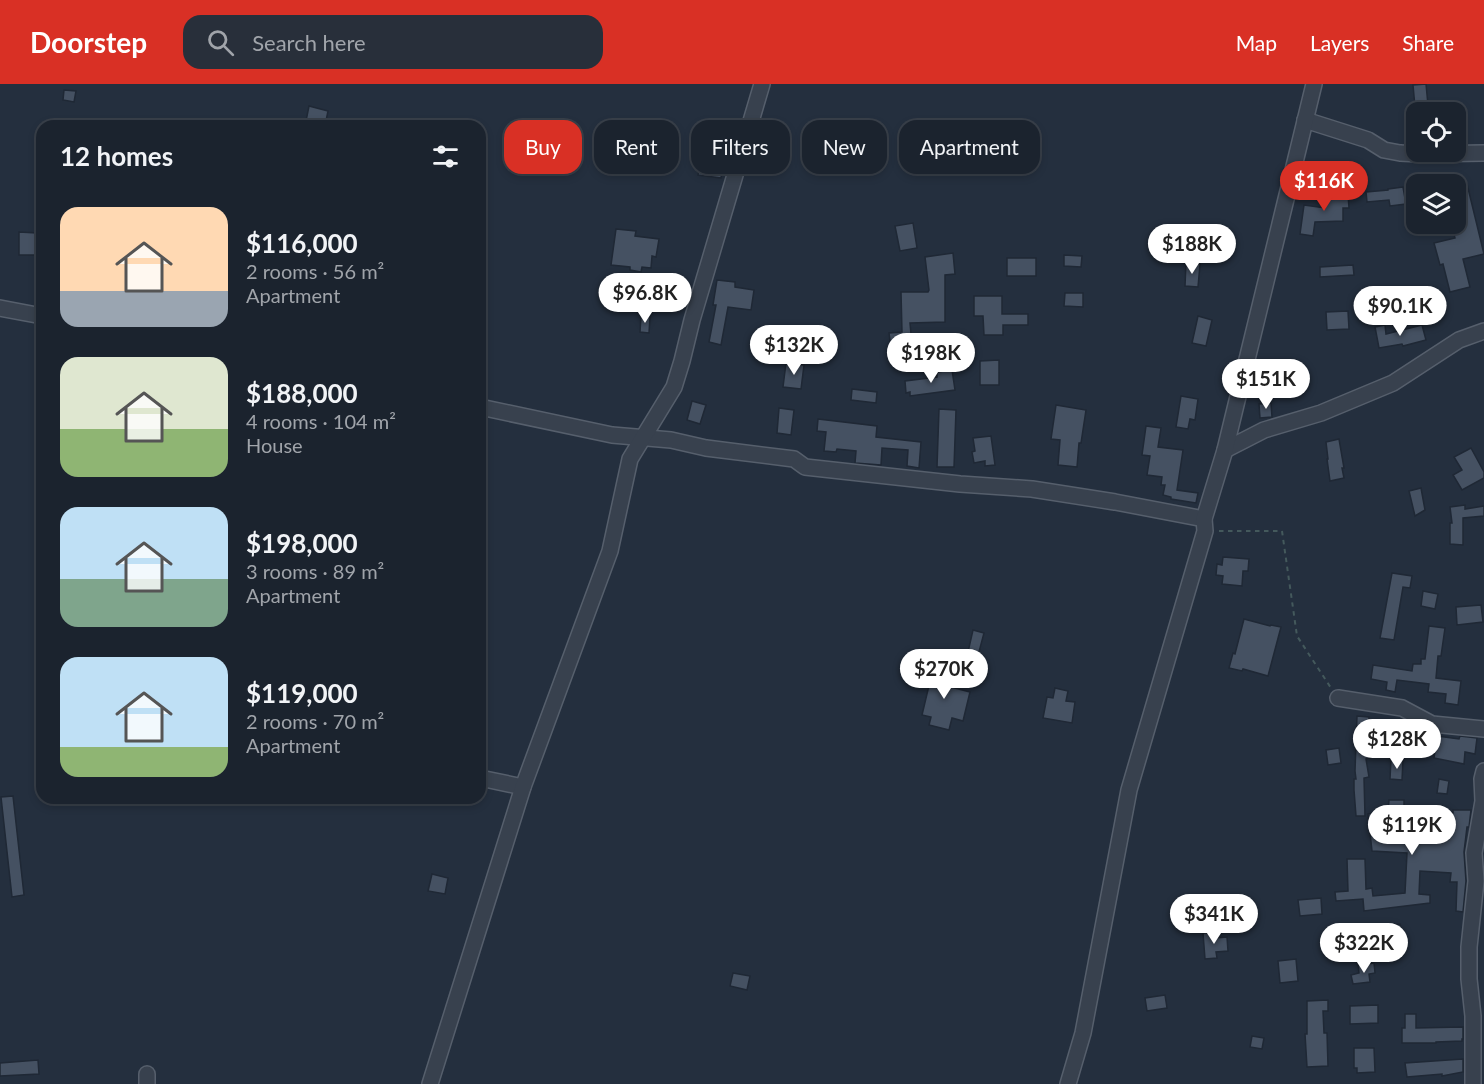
<!DOCTYPE html>
<html lang="en">
<head>
<meta charset="utf-8">
<style>
	body { margin:0; font-family:Lato,sans-serif; background:#282f3a; color:#f1f3f6; height:100vh; display:flex; flex-direction:column; font-size:22px; white-space:nowrap }
	* { box-sizing:border-box; margin:0 }
	p { font-size:20px; color:#a0a4aa }
	.icon { flex:none; width:33px; height:33px; fill:none; stroke:currentColor; stroke-width:2; stroke-linecap:round; stroke-linejoin:round }
	.map { position:relative; flex:1; overflow:hidden }
	.side { position:absolute; left:36px; top:36px; width:450px; height:684px; display:flex; flex-direction:column; background:#1b232e; border-radius:18px; box-shadow:0 3px 9px #0003,0 0 0 2px #39404a }
	.side>* { flex:none }
	.hud { position:absolute; left:504px; top:36px; width:570px; height:54px; display:flex; gap:12px }
	.buttons { position:absolute; left:1406px; top:18px; display:grid; gap:12px }
	.buttons a { display:grid; place-items:center; width:60px; height:60px; border-radius:12px; background:#1b232e; box-shadow:0 3px 9px #0003,0 0 0 2px #39404a; font-size:30px }
	.price { position:absolute; translate:-50% -51px; padding:0 14px; border-radius:21px; background:#fff; color:#222; font-size:20px; line-height:39px; filter:drop-shadow(0 2px 3px #0008) }
	.price::after { content:''; position:absolute; left:50%; top:36px; width:18px; height:14px; margin-left:-9px; background:inherit; clip-path:polygon(0 0,100% 0,50% 100%) }
	.price.current { background:#d93025; color:#fff }
	ul { padding:0; list-style:none }
	li { display:flex; align-items:center; gap:18px; height:150px; padding:0 24px }
	li span { display:grid; place-items:center; flex:none; width:168px; height:120px; border-radius:18px; color:#555 }
	li>.icon { margin-inline-start:auto }
	span .icon { width:72px; height:72px; fill:#fffc; stroke-width:1 }
	li b { font-size:26px }
	h2 { display:flex; justify-content:space-between; align-items:center; height:72px; padding:0 24px; font-size:26px }
	.pill { padding:0 21px; border-radius:18px; background:#1b232e; box-shadow:0 3px 9px #0003,0 0 0 2px #39404a; font-size:21px; line-height:54px }
	.pill.current { background:#d93025; color:#fff }
	header { display:flex; align-items:center; gap:36px; box-sizing:border-box; height:84px; padding:0 30px; background:#d93025; color:#fff }
	header strong { font-size:28px }
	nav { display:flex; gap:33px; margin-inline-start:auto; font-size:21px }
	.search { width:420px; height:54px; background:#282f3a; display:flex; align-items:center; gap:15px; box-sizing:border-box; padding:0 21px; border-radius:18px; color:#a0a4aa; font-size:22px }
	.map>svg:first-child { display:block }
</style>
</head>
<body>
<header>
<strong>Doorstep</strong>
<div class="search"><svg class="icon" aria-label="search" viewBox="0 0 24 24"><circle cx="10" cy="10" r="6"/><path d="M15 15l6 6"/></svg>Search here</div>
<nav><a>Map</a><a>Layers</a><a>Share</a></nav>
</header>
<div class="map">
<svg width="1484" height="1000" viewBox="0 0 1484 1000">
	<rect width="100%" height="100%" fill="#242f3e"/>
	<g fill="#455162" stroke="#1f2835" stroke-width="1.5">
		<path d="M1426,0L1428,21L1415,23L1413,1Z"/>
		<path d="M64,6L76,7L74,18L63,16Z"/>
		<path d="M309,22L328,27L325,42H305Z"/>
		<path d="M647,46L657,47L654,76L644,75Z"/>
		<path d="M702,70L724,74L721,94L698,91Z"/>
		<path d="M1467,100L1484,170L1463,175L1470,203L1450,208L1443,180L1440,181L1434,159L1455,154L1451,140H1455V103Z"/>
		<path d="M1403,103L1406,120L1390,122L1389,116L1367,118L1366,108L1388,106V105Z"/>
		<path d="M1342,109L1348,110L1349,124H1343V137L1315,138L1313,152L1300,150L1304,121L1325,124L1324,110Z"/>
		<path d="M913,139L917,164L900,167L895,142Z"/>
		<path d="M616,145L636,147L635,152L659,155L656,173L652,172L651,184L642,183L641,188L630,186V183L611,181Z"/>
		<path d="M19,148L37,149L36,171H19Z"/>
		<path d="M953,169L955,190L945,191V238L910,239L912,261L891,264L889,249L902,248L901,208H928L929,206L925,173Z"/>
		<path d="M1064,171L1082,172L1081,183L1064,182Z"/>
		<rect x="1007" y="174" width="29" height="18"/>
		<path d="M1186,179L1200,180L1198,203L1185,202Z"/>
		<path d="M1353,181L1354,191L1320,193V183Z"/>
		<path d="M717,196L735,198V203L754,206L751,226L728,223L721,261L709,258L716,221H713Z"/>
		<path d="M1065,209H1083V223L1064,222Z"/>
		<path d="M974,212H1002V230H1028V241H1003V251H984L983,232H974Z"/>
		<path d="M1348,227L1349,245L1327,246L1326,228Z"/>
		<path d="M641,232L650,233L649,249L640,248Z"/>
		<path d="M1198,232L1212,236L1206,262L1192,259Z"/>
		<path d="M1385,241L1386,250L1422,241L1426,256L1403,262L1402,260L1379,264L1375,243Z"/>
		<path d="M999,276V301H980V277Z"/>
		<path d="M786,279L804,281L801,305L783,303Z"/>
		<path d="M952,286L955,306L910,312V308L906,309L905,297L937,293V288Z"/>
		<path d="M1285,296L1286,312L1272,313L1271,297Z"/>
		<path d="M852,305L877,308L876,319L851,316Z"/>
		<path d="M1181,312L1198,315L1195,336L1190,335L1188,345L1176,343Z"/>
		<path d="M692,317L706,321L700,340L687,336Z"/>
		<path d="M1271,319L1272,333L1260,334L1259,320Z"/>
		<path d="M1056,321L1086,326L1081,359H1079L1077,383L1058,381L1060,356L1051,355Z"/>
		<path d="M779,324L794,326L791,351L777,349Z"/>
		<path d="M939,325L956,326L954,383H937Z"/>
		<path d="M818,335L877,342L876,353L921,358L919,384L907,382L908,366L882,364L881,381L855,379L856,367L837,365L836,368L824,367L826,348L817,347Z"/>
		<path d="M1146,342L1161,344L1158,363L1183,366L1177,406L1198,409L1196,419L1171,415V413L1163,411L1165,401H1161L1162,393L1147,391L1150,372L1142,371Z"/>
		<path d="M991,352L995,381L985,382V377L974,379L972,368L975,367L973,354Z"/>
		<path d="M1339,355L1344,384H1342L1344,394L1330,397L1327,375H1328L1326,358Z"/>
		<path d="M1471,364L1484,388V394L1462,406L1453,391L1462,386L1454,373Z"/>
		<path d="M1421,404L1425,426L1415,432L1409,407Z"/>
		<path d="M1465,421V425L1484,422V432L1463,434V461L1450,460V439H1452L1450,423Z"/>
		<path d="M1223,473L1249,475L1248,487H1243L1242,502L1222,500L1223,492L1216,491L1217,480L1222,481Z"/>
		<path d="M1392,489L1412,492L1410,504L1403,503L1394,556L1380,554Z"/>
		<path d="M1423,507L1438,510L1435,525L1421,522Z"/>
		<path d="M1481,521L1483,538L1457,541L1456,523Z"/>
		<path d="M1244,535L1270,542L1271,541L1281,543L1268,592L1243,585L1242,587L1229,584L1233,569L1235,570Z"/>
		<path d="M1429,542L1445,544L1441,572H1438L1436,594L1461,597L1458,621L1445,619L1446,610L1428,608L1429,600L1397,596L1395,608L1386,606L1387,598L1371,595L1373,581L1412,587L1413,580H1421V575H1425Z"/>
		<path d="M973,546L984,549L975,583L965,581Z"/>
		<path d="M935,576L946,579L945,581H948L943,601L970,608L963,637L952,634L949,646L929,641L931,633L922,631Z"/>
		<path d="M1055,604L1068,607L1066,617L1075,618L1072,639L1043,634L1047,613L1053,614Z"/>
		<path d="M1357,632L1369,633L1368,657L1372,673L1366,675L1369,693L1364,694L1365,732H1356L1354,706V695H1356L1355,687Z"/>
		<path d="M1437,652L1459,655L1460,652L1477,654L1475,670L1465,668L1464,680L1434,674Z"/>
		<path d="M1339,664L1341,679L1328,681L1326,666Z"/>
		<path d="M1391,675L1403,676L1402,696L1390,695Z"/>
		<path d="M1439,695L1449,697L1447,710L1437,709Z"/>
		<path d="M13,712L24,811L12,813L1,713Z"/>
		<path d="M1389,716H1404V740L1413,739L1435,741L1436,729H1453V726H1471L1469,743H1467L1464,768L1466,797L1463,828L1456,827L1457,798H1450L1451,789L1420,787L1419,810L1430,811V819L1364,827L1363,815L1336,817L1335,808L1348,807L1347,775H1365L1366,805L1372,804L1373,812L1405,809L1407,769L1372,767L1368,730L1384,728L1387,739Z"/>
		<path d="M432,790L448,794L445,810L428,807Z"/>
		<path d="M1321,814L1322,830L1300,832L1298,816Z"/>
		<path d="M1400,840L1402,850L1373,857V859L1358,861V864L1343,866L1341,852L1360,849L1359,846Z"/>
		<path d="M1215,848V854L1227,853L1228,867L1216,868L1217,874L1205,875L1203,849Z"/>
		<path d="M1296,875L1298,897L1280,899L1278,877Z"/>
		<path d="M1374,879L1375,889L1369,890L1370,898L1353,900L1351,891L1359,889L1358,881Z"/>
		<path d="M733,889L750,892L747,906L730,902Z"/>
		<path d="M1165,911L1167,924L1147,927L1145,914Z"/>
		<path d="M1328,916V927H1323L1324,949H1327L1328,982L1307,983L1305,950H1307V917Z"/>
		<path d="M1378,921V939L1350,940V922Z"/>
		<path d="M1405,930H1416V944L1463,943V955H1462V957L1436,958V959H1402V944H1405Z"/>
		<path d="M1252,952L1264,954L1262,965L1250,963Z"/>
		<path d="M1354,964H1374L1375,988L1357,989V984H1354Z"/>
		<path d="M1463,975V988L1442,992V990L1407,993L1405,979Z"/>
		<path d="M38,976L39,990L0,992V979Z"/>
	</g>
	<g fill="none" stroke-linecap="round" stroke-linejoin="round">
		<g stroke="#565f6c" stroke-width="18">
			<g id="minor">
				<path d="M1305,36L1368,56L1384,66L1400,69L1420,70L1484,69"/>
				<path d="M0,224L42,232"/>
				<path d="M480,323L612,351L671,356L706,364L794,375L805,383L960,400L1032,405L1115,418L1204,435"/>
				<path d="M1225,366L1264,346L1321,329L1393,299L1459,256L1484,247"/>
				<path d="M1338,614L1402,624L1432,640L1484,645"/>
				<path d="M480,694L523,703"/>
				<path d="M147,1000V990"/>
				<path d="M430,1000L523,703L610,467L630,375L674,303L682,277L692,236L762,0"/>
				<path d="M1068,1000L1083,949L1129,706L1205,447L1204,435L1225,366L1314,0"/>
				<path d="M1473,1000V932L1469,895V863L1476,797L1474,769L1483,717L1482,695L1484,687"/>
			</g>
		</g>
		<path stroke="#44595c" stroke-width="2" stroke-dasharray="4.5 4.5" stroke-linecap="butt" d="M1219,447H1282L1297,552L1331,604"/>
		<use href="#minor" stroke="#38414e" stroke-width="15"/>
	</g>
</svg>
<div class="buttons">
<a><svg class="icon" aria-label="locate" viewBox="0 0 24 24"><circle cx="12" cy="12" r="6"/><path d="M12 2v4M12 18v4M2 12h4M18 12h4"/></svg></a>
<a><svg class="icon" aria-label="layers" viewBox="0 0 24 24"><path d="M12 4l9 5-9 5-9-5zM3 14l9 5 9-5"/></svg></a>
</div>
<b class="price current" style="left:1324px;top:128px">$116K</b>
<b class="price" style="left:1192px;top:191px">$188K</b>
<b class="price" style="left:645px;top:240px">$96.8K</b>
<b class="price" style="left:1400px;top:253px">$90.1K</b>
<b class="price" style="left:794px;top:292px">$132K</b>
<b class="price" style="left:931px;top:300px">$198K</b>
<b class="price" style="left:1266px;top:326px">$151K</b>
<b class="price" style="left:944px;top:616px">$270K</b>
<b class="price" style="left:1397px;top:686px">$128K</b>
<b class="price" style="left:1412px;top:772px">$119K</b>
<b class="price" style="left:1214px;top:861px">$341K</b>
<b class="price" style="left:1364px;top:890px">$322K</b>
<div class="hud">
<a class="pill current">Buy</a>
<a class="pill">Rent</a>
<a class="pill">Filters</a>
<a class="pill">New</a>
<a class="pill">Apartment</a>
</div>
<section class="side">
<h2>12 homes<svg class="icon" aria-label="filters" viewBox="0 0 24 24"><path d="M4 7h16M4 17h16"/><circle cx="9" cy="7" r="2"/><circle cx="15" cy="17" r="2"/></svg></h2>
<ul>
<li><span style="background:linear-gradient(#ffd9b3 70%,#9aa5b1 0)"><svg class="icon" aria-label="home" viewBox="0 0 24 24"><path d="M3 11l9-7 9 7M6 9v11h12V9"/></svg></span><div><b>$116,000</b><p>2 rooms · 56 m²</p><p>Apartment</p></div></li>
<li><span style="background:linear-gradient(#dfe7d0 60%,#8fb573 0)"><svg class="icon" aria-label="home" viewBox="0 0 24 24"><path d="M3 11l9-7 9 7M6 9v11h12V9"/></svg></span><div><b>$188,000</b><p>4 rooms · 104 m²</p><p>House</p></div></li>
<li><span style="background:linear-gradient(#bfe0f5 60%,#7fa58c 0)"><svg class="icon" aria-label="home" viewBox="0 0 24 24"><path d="M3 11l9-7 9 7M6 9v11h12V9"/></svg></span><div><b>$198,000</b><p>3 rooms · 89 m²</p><p>Apartment</p></div></li>
<li><span style="background:linear-gradient(#bfe0f5 75%,#8fb573 0)"><svg class="icon" aria-label="home" viewBox="0 0 24 24"><path d="M3 11l9-7 9 7M6 9v11h12V9"/></svg></span><div><b>$119,000</b><p>2 rooms · 70 m²</p><p>Apartment</p></div></li>
</ul>
</section>
</div>
</body>
</html>
